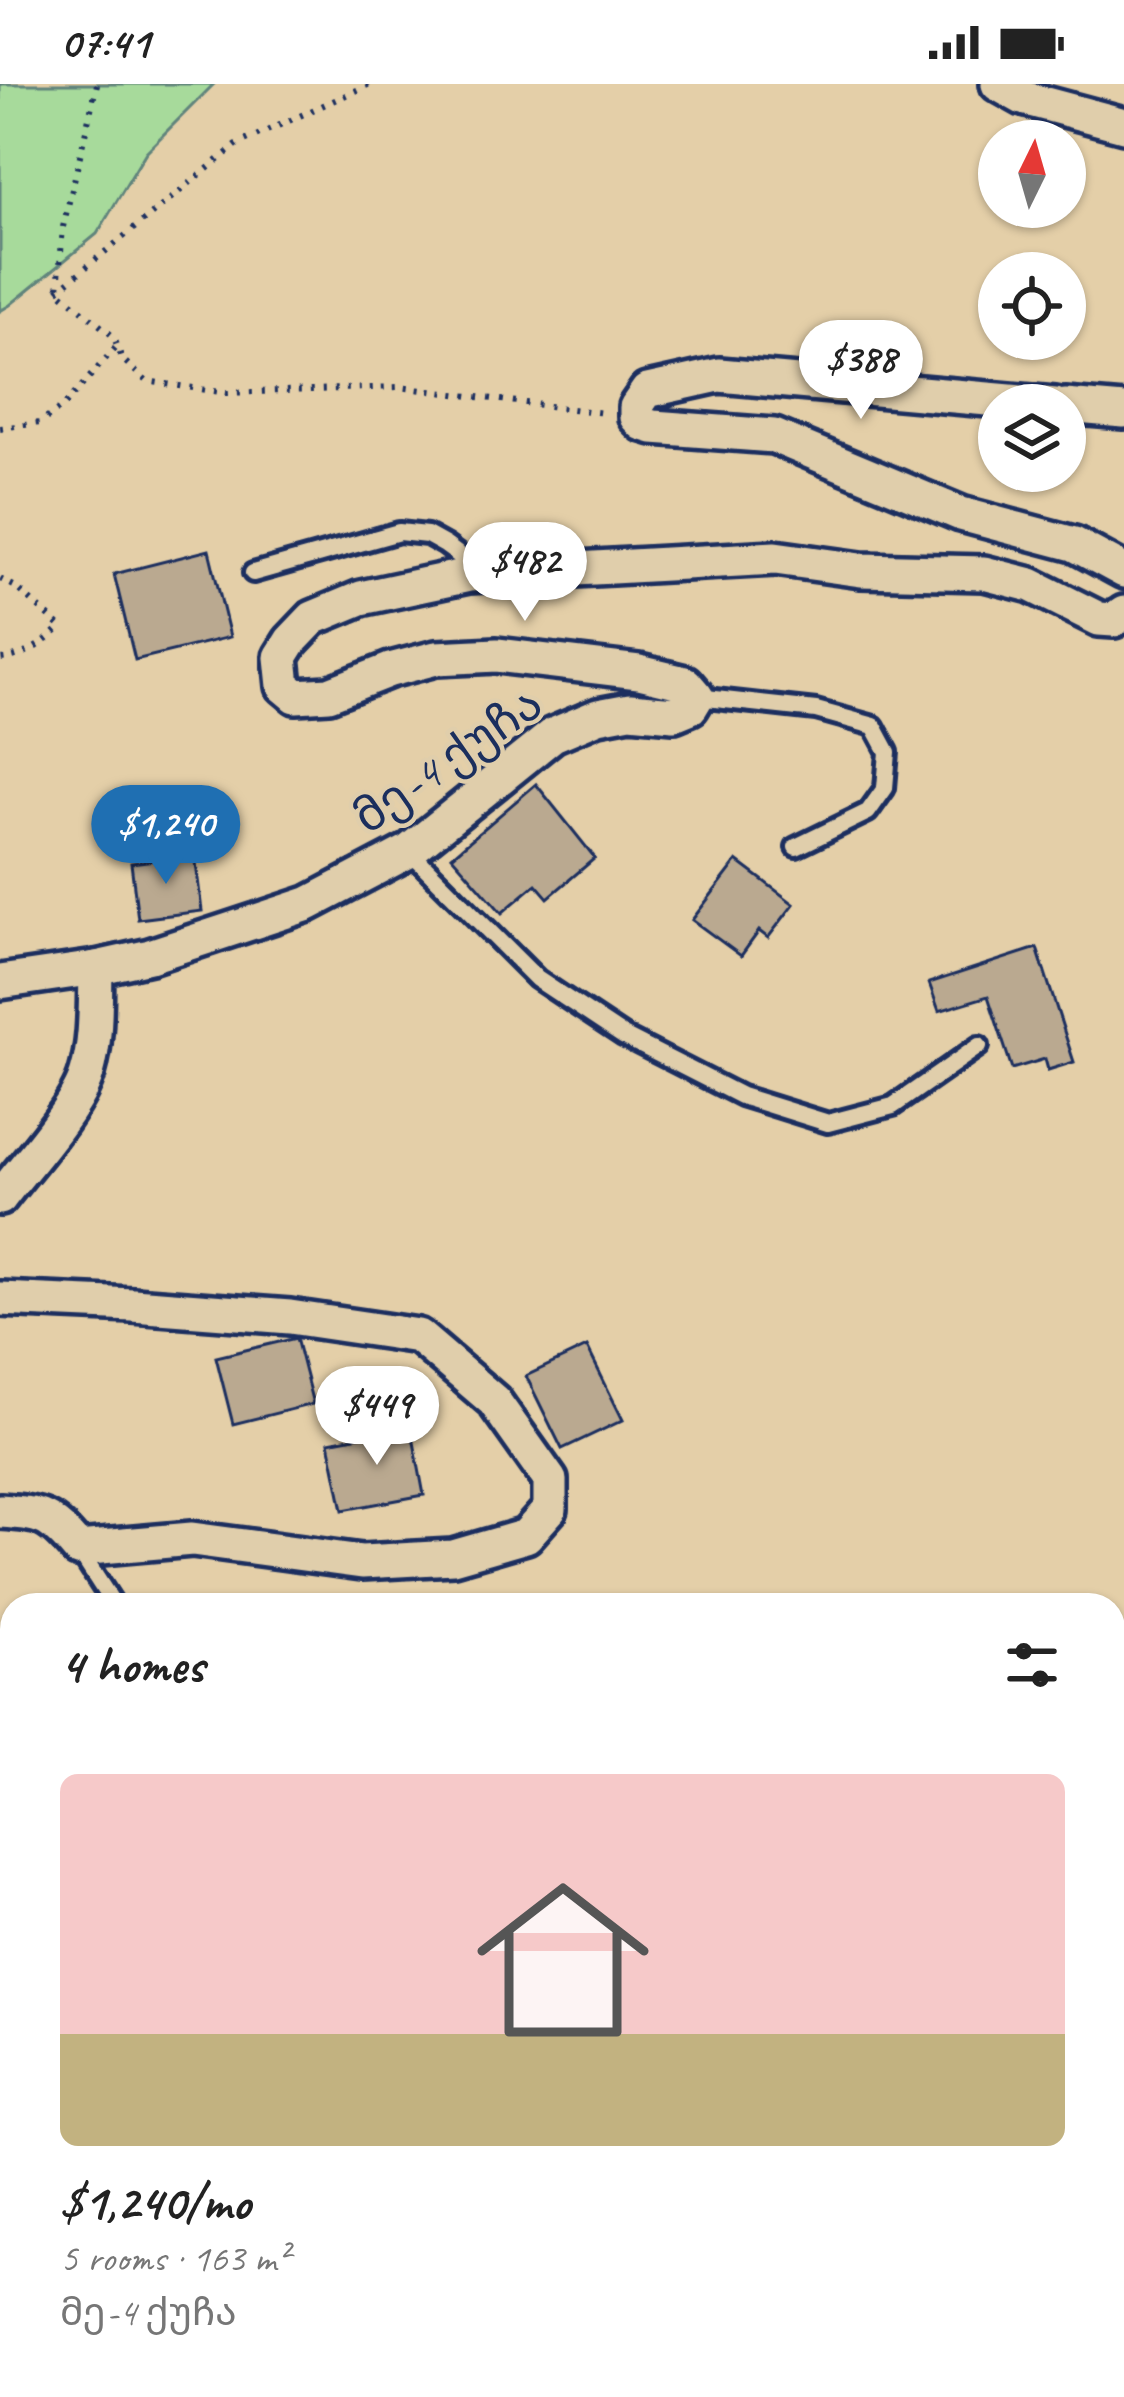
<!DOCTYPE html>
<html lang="en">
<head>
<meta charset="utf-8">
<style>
	body { margin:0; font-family:Caveat,"Noto Sans Georgian",sans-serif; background:#f2f2f2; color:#222; height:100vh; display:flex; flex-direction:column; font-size:45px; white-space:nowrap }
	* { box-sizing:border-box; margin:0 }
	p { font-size:39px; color:#767676 }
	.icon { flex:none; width:66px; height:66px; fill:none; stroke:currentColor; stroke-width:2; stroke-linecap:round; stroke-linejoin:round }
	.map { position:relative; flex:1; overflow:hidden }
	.side { position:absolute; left:0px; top:1509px; width:1125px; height:804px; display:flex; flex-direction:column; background:#fff; border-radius:36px 36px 0 0; box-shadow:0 3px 9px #0004 }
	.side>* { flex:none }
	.needle { width:78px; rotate:5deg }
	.buttons { position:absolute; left:978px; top:36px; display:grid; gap:24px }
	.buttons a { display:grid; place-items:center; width:108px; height:108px; border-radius:50%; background:#fff; box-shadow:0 3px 9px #0004; font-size:60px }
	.price { position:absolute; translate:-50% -102px; padding:0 27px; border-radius:42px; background:#fff; color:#222; font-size:39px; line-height:78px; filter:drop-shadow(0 3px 6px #0008) }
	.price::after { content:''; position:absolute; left:50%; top:72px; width:36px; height:27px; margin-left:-18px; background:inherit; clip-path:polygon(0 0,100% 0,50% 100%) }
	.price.selected { background:#1f6fb2; color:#fff }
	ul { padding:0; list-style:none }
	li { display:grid; align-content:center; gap:24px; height:636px; padding:0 60px }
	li+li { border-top:3px solid #e0e0e0 }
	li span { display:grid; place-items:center; height:372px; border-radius:18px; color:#555 }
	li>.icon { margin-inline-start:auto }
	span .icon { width:216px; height:216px; fill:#fffc; stroke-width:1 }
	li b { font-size:51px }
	h2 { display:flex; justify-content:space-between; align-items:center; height:144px; padding:0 60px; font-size:51px }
	.status { display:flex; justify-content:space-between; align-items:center; height:84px; padding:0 60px; background:#fff; direction:ltr }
	.status svg { height:33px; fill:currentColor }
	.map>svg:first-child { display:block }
</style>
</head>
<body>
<div class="status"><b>07:41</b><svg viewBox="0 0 49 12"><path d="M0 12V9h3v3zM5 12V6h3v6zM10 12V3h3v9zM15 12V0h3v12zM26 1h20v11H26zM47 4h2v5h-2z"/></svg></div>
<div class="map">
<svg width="1124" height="2313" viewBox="0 0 1124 2313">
	<rect width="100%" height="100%" fill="#e4cfa8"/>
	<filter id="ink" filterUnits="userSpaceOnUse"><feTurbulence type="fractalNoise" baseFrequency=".00833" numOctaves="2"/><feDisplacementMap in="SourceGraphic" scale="24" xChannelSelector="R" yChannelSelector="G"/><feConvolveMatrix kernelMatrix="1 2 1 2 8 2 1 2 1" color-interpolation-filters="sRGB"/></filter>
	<g filter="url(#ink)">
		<path fill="#a7da9b" stroke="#61847c" stroke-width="3" d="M0,0H214L146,68L97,150L10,221L0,227Z"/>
		<g fill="#baa990" stroke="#1b2f5e" stroke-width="3">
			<path d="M209,466L230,553L135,576L114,490Z"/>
			<path d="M536,700L595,774L548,814L536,800L502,829L452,772Z"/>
			<path d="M195,771L202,827L138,835L131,779Z"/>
			<path d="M737,777L794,820L768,854L759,847L741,872L692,836Z"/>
			<path d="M1037,864L1074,978L1048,986L1045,975L1012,985L988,912L939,927L929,899Z"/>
			<path d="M296,1254L313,1320L233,1340L216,1273Z"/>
			<path d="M587,1263L623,1336L562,1365L526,1292Z"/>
			<path d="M411,1342L424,1411L343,1426L329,1358Z"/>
			<path d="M12,1661V1697L0,1704V1668Z"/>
			<path d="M9,1743L12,1745V1823L0,1816V1801L9,1786L0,1781V1757Z"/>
			<path d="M1113,1770L1124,1773V1849L1113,1846Z"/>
		</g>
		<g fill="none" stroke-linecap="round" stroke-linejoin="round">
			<g stroke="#1b2f5e" stroke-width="26">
				<g id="lane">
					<path d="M253,489L399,448L427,451L445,461L460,472L469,491"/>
					<path d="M697,613L816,626L874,642L888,668L885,704L868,728L796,763"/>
					<path d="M409,767L537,895L623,952L741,1012L828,1039L893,1022L979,962"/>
					<path d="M78,1465L114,1521"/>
					<path d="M0,1892L12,1880"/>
				</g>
			</g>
			<g stroke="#1b2f5e" stroke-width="42">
				<g id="street">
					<path d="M998,0L1023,14L1124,41"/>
					<path d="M1055,321L719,291L647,307L636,323V333L643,340L653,343L774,352L961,430L1074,460L1124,487"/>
					<path d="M1065,322L1124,327"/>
					<path d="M0,898L96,884L150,872L308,820L409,767L553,651L598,632L630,626L674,630L691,623L697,613L685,599L639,588L497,571L436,574L390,586L329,610L296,612L284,602L281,573L291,557L313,534L361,514L469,491L775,474L861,486L984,489L1031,501L1099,535L1114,536L1124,529"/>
					<path d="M0,1114C24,1082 77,1025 87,989C97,955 95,919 96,884"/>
					<path d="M0,1215L133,1221L290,1233L418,1252L494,1317L550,1396V1425L526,1452L453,1473L362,1478L192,1455L78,1465C49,1431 44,1430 0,1427"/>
					<path d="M1113,1588L1124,1592"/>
					<path d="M0,2221L12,2228"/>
					<path d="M130,2301L151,2313"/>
					<path d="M300,2301L310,2313"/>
				</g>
			</g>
			<g stroke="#1b2f5e" stroke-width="6" stroke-dasharray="3 9" stroke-linecap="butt">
				<path d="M97,0L63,143L58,206L114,253L122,275L146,297L227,309L399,303L604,329"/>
				<path d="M58,206L238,60L370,0"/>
				<path d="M0,344L40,339L64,322L117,262"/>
				<path d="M0,495L16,503L61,543C43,560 25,573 0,575"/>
			</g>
			<use href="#lane" stroke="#e0ceab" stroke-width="16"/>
			<use href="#street" stroke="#e0ceab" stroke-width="33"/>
		</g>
	</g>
	<g text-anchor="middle" stroke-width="9" stroke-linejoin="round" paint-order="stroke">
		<g font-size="48" fill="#1b2f5e" stroke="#e0ceab">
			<text transform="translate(447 675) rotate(-35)" y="17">მე-4 ქუჩა</text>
		</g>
	</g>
</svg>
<div class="buttons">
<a><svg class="needle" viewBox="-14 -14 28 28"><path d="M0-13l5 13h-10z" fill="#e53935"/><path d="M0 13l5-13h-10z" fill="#767676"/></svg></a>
<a><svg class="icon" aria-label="locate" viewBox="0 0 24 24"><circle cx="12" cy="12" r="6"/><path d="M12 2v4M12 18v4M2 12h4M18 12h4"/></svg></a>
<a><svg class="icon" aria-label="layers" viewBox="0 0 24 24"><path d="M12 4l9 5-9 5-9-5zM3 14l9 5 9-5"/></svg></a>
</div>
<b class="price" style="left:861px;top:338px">$388</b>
<b class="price" style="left:525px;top:540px">$482</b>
<b class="price selected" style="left:166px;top:803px">$1,240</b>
<b class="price" style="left:377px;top:1384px">$449</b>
<section class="side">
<h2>4 homes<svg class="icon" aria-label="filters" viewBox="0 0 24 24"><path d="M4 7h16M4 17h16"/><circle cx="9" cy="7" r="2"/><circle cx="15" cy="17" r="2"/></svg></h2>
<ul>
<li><span style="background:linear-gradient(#f6c9c9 70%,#c2b280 0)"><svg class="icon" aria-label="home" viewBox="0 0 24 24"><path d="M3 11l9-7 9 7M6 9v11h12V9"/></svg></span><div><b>$1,240/mo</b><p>5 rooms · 163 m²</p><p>მე-4 ქუჩა</p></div></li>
</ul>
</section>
</div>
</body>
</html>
